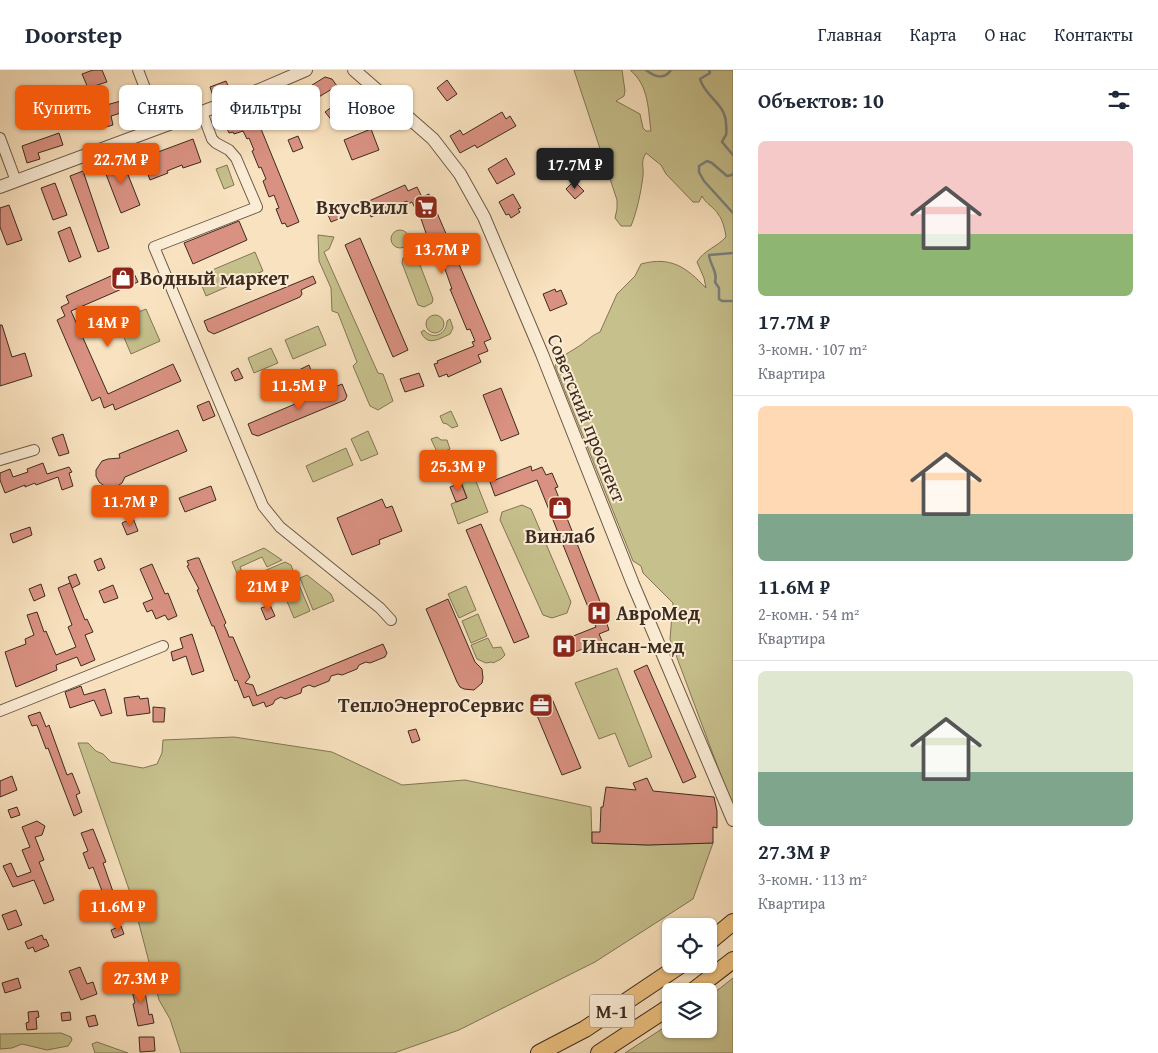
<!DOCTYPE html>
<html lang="ru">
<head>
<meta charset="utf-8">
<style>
	body { margin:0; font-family:"Gentium Book Plus",serif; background:#f6f6f7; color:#1f2937; height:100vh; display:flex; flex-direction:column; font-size:19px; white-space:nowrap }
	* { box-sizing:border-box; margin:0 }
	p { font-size:16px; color:#747a83 }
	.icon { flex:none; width:28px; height:28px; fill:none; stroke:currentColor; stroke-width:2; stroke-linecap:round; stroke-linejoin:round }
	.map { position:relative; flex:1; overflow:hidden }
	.details { display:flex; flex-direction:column; background:#fff; width:425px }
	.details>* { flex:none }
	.guide { position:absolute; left:15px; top:15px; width:475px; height:45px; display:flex; gap:10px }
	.buttons { position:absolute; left:662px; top:848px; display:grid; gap:10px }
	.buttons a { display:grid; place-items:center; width:55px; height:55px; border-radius:8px; background:#fff; box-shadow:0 1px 4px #0004; font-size:25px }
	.price { position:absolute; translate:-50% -42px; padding:0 11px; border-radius:5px; background:#ea580c; color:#fff; font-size:16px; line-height:32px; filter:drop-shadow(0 1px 2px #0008) }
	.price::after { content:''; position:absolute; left:50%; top:30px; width:15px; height:11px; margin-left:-8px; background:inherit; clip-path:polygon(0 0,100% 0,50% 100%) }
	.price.active { background:#222; color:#fff }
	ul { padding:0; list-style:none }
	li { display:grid; align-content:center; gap:10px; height:265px; padding:0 25px }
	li+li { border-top:1px solid #e0e1e3 }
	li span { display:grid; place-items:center; height:155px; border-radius:8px; color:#555 }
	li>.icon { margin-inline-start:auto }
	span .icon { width:90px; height:90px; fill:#fffc; stroke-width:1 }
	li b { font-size:21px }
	h2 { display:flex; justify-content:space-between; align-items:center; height:60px; padding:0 25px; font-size:21px }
	.pill { padding:0 18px; border-radius:8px; background:#fff; box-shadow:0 1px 4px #0004; font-size:18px; line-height:45px }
	.pill.active { background:#ea580c; color:#fff }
	header { display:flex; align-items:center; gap:30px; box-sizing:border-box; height:70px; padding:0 25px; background:#fff; border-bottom:1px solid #e0e1e3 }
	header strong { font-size:24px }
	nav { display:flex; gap:28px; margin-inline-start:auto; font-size:18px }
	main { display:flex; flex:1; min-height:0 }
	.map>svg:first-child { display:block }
</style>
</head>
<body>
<header>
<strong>Doorstep</strong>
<nav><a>Главная</a><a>Карта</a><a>О нас</a><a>Контакты</a></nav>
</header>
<main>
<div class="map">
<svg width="733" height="983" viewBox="0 0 733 983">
	<rect width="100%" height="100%" fill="#f9e2bf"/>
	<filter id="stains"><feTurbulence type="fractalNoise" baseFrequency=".004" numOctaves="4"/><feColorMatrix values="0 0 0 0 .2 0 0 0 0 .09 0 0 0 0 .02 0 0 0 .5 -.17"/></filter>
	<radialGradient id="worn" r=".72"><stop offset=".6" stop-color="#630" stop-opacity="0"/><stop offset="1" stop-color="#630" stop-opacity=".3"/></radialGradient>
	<g fill="#c6c08c" stroke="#827656">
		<path d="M574,0H622L625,21L624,26L616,31L640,44L643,58L646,61H651C648,40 649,15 630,0H733V735L729,727L670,569L673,533L643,503L641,496L633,491L555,296C560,286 567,284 576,278C585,273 590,266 600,262L617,224L635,206L641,194C671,186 686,197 706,218L704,208L697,192C704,180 717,177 726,167C725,160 723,150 718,144C714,137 706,134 702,126L699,132H693L666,104L661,95L646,83C640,93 644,95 643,106C641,122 637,141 631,156H621L615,148L617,139V130Z"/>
		<path d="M227,95L234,115L224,119L216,99Z"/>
		<circle cx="400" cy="169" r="9"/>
		<path d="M318,165L334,167L329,179L324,182L378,303L383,304L393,331L378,340L370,336L353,296L357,292L338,243L332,241L331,218L319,191Z"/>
		<path d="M255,182L263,201L206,226L198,206Z"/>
		<path d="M411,185L417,187L433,229L432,233L424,237L418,235L402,193L403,188Z"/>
		<path d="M146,239L160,271L131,284L117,251Z"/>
		<circle cx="435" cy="254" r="9"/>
		<path d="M450,249L453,258L450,264C439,269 427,277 421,262L424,260C433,271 447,264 447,251Z"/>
		<path d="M318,256L326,275L293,289L285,270Z"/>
		<path d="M271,278L278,293L254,303L248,288Z"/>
		<path d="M451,341L458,356L452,358L447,354L443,353L440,346Z"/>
		<path d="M368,361L378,384L361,391L351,369Z"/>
		<path d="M437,367L441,370H447L450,379L438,384L431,369Z"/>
		<path d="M346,378L353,395L313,412L306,396Z"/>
		<path d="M468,405L475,409L488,442L458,454L451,434L467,428L460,408Z"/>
		<path d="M522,435L531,439L571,532L567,543L552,548L543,545L500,450L502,442Z"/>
		<path d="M264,478L282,490L267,497L262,487L240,497L244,507L239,508L232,492Z"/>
		<path d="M285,492L291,495L295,506L247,527L240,511L249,507L252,510L258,511L263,507L264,501Z"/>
		<path d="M307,505L331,524L334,531L313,540L300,508Z"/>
		<path d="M297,510L310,541L294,548L281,517Z"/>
		<path d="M466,516L476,540L459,548L448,524Z"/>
		<path d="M478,544L487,566L471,573L462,551Z"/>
		<path d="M488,568L493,578L501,577L505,585L501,589L493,593L492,592L486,593L477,589L471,575Z"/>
		<path d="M617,598L652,687L629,697L615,663L599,669L575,613Z"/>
		<path d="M234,667L332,682L402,715L465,710L591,737L592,773L648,775L713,773L693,829L595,892L459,960L394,983H181L170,949L159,930L133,831L78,673H88L96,681L103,684L111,692L143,698L157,694L162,683L163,670Z"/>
		<path d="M733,908V983H625L671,953V959H709V927Z"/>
		<path d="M61,963L71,967L72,970L68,976L47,980L22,974L12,978L0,979V964Z"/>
		<path d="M97,972L128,983H95L92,974Z"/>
	</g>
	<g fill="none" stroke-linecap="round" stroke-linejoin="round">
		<g stroke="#7a817e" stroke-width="2.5">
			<path d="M646,0C655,7 664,10 671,0"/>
			<path d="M709,0L710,3L700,9C705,27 725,33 726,53C726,56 727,62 726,65C725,67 723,69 722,72L733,85"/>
			<path d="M733,103L732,105L727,106L712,93L707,91L699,96V102L704,111L733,143"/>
			<path d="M733,183L709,185C710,195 718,202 715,212L719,218V229L722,231H733"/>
		</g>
	</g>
	<g fill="#d99181" stroke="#3d2b20">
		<path d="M93,0H102L107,12L88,18L82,4Z"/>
		<path d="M325,7L332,9L337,16L279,51L272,40Z"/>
		<path d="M447,10L457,24L447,31L437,18Z"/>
		<path d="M226,11L231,22L214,29L210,17Z"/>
		<path d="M121,31L124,42L111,46L113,55L106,57L99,37Z"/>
		<path d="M337,33L349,48L338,58L325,42Z"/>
		<path d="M502,42L506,49L510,46L516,56L477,78L475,75L460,83L450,66L460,60L463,65Z"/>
		<path d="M236,45L239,51L249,47L252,56L259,54L299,152L287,157L285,153L282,154L276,139L279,138L274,125L269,127L263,111L266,109L261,97L259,98L252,81L254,80L249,68L247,69L243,61L234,64L233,62L229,63L224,52L228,50L227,48Z"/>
		<path d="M371,59L379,80L352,90L344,70Z"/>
		<path d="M59,63L63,75L38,83L40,89L27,93L22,76Z"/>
		<path d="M298,66L303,78L293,82L288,70Z"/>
		<path d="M193,69L201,92L183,98L182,95L167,101L168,103L150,110L142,88Z"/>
		<path d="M561,81L567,94L553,100L547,87Z"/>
		<path d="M121,87L140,135L121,143L102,94Z"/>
		<path d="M506,88L515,104L497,114L488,99Z"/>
		<path d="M83,101L109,178L98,182L70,106Z"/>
		<path d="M574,111L584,121L575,129L566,119Z"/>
		<path d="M55,113L67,145L53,150L41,118Z"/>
		<path d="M405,115L408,121L417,117L422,127L429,124L491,269L484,272L488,281L478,285L481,292L448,307L447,304L439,307L434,294L438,293L437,291L474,276L472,272L475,271L470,259L467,260L450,219H452L446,202L443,195L439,197L433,181L436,180L431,168L428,169L418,140H416L412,132L408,134L407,131L395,136L396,139L380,145L379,143L371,147L366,134L370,133L369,131Z"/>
		<path d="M513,124L521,138L518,139L520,142L511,148L509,144L506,145L499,132Z"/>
		<path d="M341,134L346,146L331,152L326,140Z"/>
		<path d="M9,135L22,170L7,175L0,157V138Z"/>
		<path d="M239,151L247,170L193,194L184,173Z"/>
		<path d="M70,157L81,187L69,192L58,162Z"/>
		<path d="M360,168L408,280L393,287L345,175Z"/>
		<path d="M131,197L138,212L71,241L108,324L173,294L181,311L115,340L113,334L104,338L100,327L92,331L57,250L65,246L61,237L69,233L66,226Z"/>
		<path d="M313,206L316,213L301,220L302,224L300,227L214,264L208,261L204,251Z"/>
		<path d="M555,219L556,222L561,220L567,234L550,241L543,224Z"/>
		<path d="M0,255H2L12,287L25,283L32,306L0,316Z"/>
		<path d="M309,295L312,303L301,309L297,301Z"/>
		<path d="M238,298L243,308L235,311L231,302Z"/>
		<path d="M419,303L424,316L405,322L400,309Z"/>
		<path d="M342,314L347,326L345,330L258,366L252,364L248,354Z"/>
		<path d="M501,318L519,364L501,371L483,325Z"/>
		<path d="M209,331L215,346L203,351L197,336Z"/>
		<path d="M178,360L187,381L125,407L122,413L116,417L107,418L99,412L96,406V400L102,391L108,389L120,388L119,384Z"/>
		<path d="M63,364L69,383L59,386L52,368Z"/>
		<path d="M43,393L47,404L69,397L72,402L69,403L73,416L62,420L58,407L36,415L35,413L25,417V415L5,423L0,410V403L10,399L13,407L28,402L27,399Z"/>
		<path d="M531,396L532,401L542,397L546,405L552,403L558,417L555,418L601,534L604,533L609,546L605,548L609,560L599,564L602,571L563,587L558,572L596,557L537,410L495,426L490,412Z"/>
		<path d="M461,413L467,428L456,432L450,417Z"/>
		<path d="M211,416L216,430L185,442L179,428Z"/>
		<path d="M382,429L386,438L392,436L402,461L379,470L380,474L352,485L337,448Z"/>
		<path d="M133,448L138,461L127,465L122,453Z"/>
		<path d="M481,454L529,567L514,573L466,460Z"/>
		<path d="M30,457L32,465L13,473L10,464Z"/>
		<path d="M101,488L105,498L98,501L94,491Z"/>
		<path d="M196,488H199L226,553L224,555L227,561L229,567H233L250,607L245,613L253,615L257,626L383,574L387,583L385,587L370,593L366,592L359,595L357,599L342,605L338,604L331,606L329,611L314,617L309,615L302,618L301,623L285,629L281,627L275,630L273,634L266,637L264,632L253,636L249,626L244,628L237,610L235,611L215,559L214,556H212L197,520L199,519L187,496L189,495L187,491Z"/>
		<path d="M152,494L165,524L168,523L177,546L168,550L165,545L156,549L152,540L147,542L143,533L153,529L140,499Z"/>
		<path d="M76,504L80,514L72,518L68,507Z"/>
		<path d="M70,513L85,550L87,549L93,562L85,565L95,590L81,596L77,587L56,595L57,600L16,617L5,582L26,574L25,569L34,565L27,545L37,542L44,562L46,561L56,585L76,577L68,557L72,555L58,518Z"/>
		<path d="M41,514L45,526L34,531L29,519Z"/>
		<path d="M113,515L118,528L104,533L99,521Z"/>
		<path d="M448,529L475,592L482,599L483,608L482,613L474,620L464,619L460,617L457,612L426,539Z"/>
		<path d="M270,535L275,546L266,550L261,538Z"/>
		<path d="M192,564L204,601L192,605L186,586L173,591L171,582L183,578L180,568Z"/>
		<path d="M647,595L696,707L683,713L634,601Z"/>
		<path d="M81,616L84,625L105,619L112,643L101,646L94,630L70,638L65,622Z"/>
		<path d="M550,624L581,698L562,705L531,631Z"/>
		<path d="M139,626L140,629L148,628L150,643L127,646L124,628Z"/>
		<path d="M153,637L165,638L164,652H153Z"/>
		<path d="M40,642L46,657L49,655L67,705L72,703L80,723L76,725L82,742L74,746L48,678L46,679L37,655L32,656L28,646Z"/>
		<path d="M416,659L420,670L412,673L408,661Z"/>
		<path d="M12,706L17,720L0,727V711Z"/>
		<path d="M647,708L653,721L714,727L717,741V758L713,757V773L648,775L592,773V762H600L601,737H603L606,717L636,720L633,713Z"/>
		<path d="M17,737L20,745L11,748L8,740Z"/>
		<path d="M37,751L45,756L42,765L35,767L44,790L39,792L54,830L44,834L34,810L13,817L3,796L11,793L17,807L31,802L22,780L30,777L22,757Z"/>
		<path d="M93,759L106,792L103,793L118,836L107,840L103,830L105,829L93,797L89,799L83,783L88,781L81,763Z"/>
		<path d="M16,840L22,855L8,860L2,845Z"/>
		<path d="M121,856L124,864L114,868L111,860Z"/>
		<path d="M42,865L44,870L46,869L49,876L35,882L33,877L28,879L25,872Z"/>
		<path d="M80,897L87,914L93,912L97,924L81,930L69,901Z"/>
		<path d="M18,908L21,918L5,923L2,913Z"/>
		<path d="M143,910L149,945L152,944L154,953L138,956L133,934L135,933L130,913Z"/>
		<path d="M38,941L39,947L36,948L37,959L27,960L26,953L29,952L28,942Z"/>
		<path d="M70,942L71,950L62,951L61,943Z"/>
		<path d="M95,945L98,955L89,957L86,947Z"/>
		<path d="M139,967H154L155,981L140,982Z"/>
	</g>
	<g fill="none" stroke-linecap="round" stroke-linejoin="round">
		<g stroke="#6c5948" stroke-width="12">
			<g id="minor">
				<path d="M138,0L160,57"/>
				<path d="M202,42L212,69L216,73L229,80L236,88L257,137L154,177L263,436L280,457L380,538L391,550"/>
				<path d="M0,68L16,111"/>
				<path d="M0,390L34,380"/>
				<path d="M0,641L163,576"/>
			</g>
		</g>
		<g stroke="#6c5948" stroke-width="14">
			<g id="tertiary">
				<path d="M354,0L433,69L460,104L484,147L542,284L633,514L733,750"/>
				<path d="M0,117L250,24L306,0"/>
			</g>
		</g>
		<g stroke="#3d2b20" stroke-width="18">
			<g id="trunk">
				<path d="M709,872L733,852"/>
				<path d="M693,921L733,890"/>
				<path d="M539,983L585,959L682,894"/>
				<path d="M599,983L671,936"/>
			</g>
		</g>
		<use href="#minor" stroke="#fbecd5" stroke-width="10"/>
		<use href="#tertiary" stroke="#fbecd5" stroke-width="12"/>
		<use href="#trunk" stroke="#ecc180" stroke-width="16"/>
	</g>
	<defs>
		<g id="supermarket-square" transform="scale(1.25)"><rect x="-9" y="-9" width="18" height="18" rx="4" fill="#8f2418" stroke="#fbecd5"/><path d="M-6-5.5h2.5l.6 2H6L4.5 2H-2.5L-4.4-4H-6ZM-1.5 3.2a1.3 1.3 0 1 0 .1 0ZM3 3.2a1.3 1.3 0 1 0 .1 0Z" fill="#fff"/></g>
		<g id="shop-square" transform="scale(1.25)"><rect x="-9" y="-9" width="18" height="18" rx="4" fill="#8f2418" stroke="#fbecd5"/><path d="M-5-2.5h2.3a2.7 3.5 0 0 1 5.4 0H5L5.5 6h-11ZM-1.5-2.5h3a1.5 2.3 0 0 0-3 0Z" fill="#fff"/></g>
		<g id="hospital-square" transform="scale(1.25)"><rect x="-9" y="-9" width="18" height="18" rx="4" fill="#8f2418" stroke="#fbecd5"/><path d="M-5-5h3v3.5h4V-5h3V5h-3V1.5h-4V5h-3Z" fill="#fff"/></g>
		<g id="office-square" transform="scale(1.25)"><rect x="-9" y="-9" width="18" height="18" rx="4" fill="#8f2418" stroke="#fbecd5"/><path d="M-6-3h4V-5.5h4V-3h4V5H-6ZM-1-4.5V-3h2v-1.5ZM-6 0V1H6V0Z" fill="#fff"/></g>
	</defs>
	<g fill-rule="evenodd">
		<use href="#supermarket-square" x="426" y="137"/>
		<use href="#shop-square" x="123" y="208"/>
		<use href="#shop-square" x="560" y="438"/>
		<use href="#hospital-square" x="599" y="543"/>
		<use href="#hospital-square" x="564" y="576"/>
		<use href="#office-square" x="541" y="635"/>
	</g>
	<g text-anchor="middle" stroke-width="4" stroke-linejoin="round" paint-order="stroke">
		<rect fill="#fbecd5" stroke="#766556" stroke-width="1" x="589.5" y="924.5" width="45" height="33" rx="4"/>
		<g font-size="19" font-weight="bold" fill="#3d2b20">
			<text x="612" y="948">М-1</text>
		</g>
		<g font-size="20" font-weight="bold" fill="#3d2b20" stroke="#fbecd5" text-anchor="start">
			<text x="408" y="144" text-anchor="end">ВкусВилл</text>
			<text x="140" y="215">Водный маркет</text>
			<text x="560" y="473" text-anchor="middle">Винлаб</text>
			<text x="616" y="550">АвроМед</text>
			<text x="582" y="583">Инсан-мед</text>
			<text x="524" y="642" text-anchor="end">ТеплоЭнергоСервис</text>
		</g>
		<g font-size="20" fill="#3d2b20" stroke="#fbecd5">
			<text transform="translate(587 348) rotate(68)" y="7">Советский проспект</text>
		</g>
	</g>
	<rect width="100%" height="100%" filter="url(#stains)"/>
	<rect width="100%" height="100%" fill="url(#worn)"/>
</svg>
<div class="buttons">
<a><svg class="icon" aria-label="locate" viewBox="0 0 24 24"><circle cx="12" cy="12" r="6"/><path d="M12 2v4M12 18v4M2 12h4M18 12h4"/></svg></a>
<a><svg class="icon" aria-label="layers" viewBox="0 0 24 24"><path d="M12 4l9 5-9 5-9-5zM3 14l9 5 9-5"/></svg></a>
</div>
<b class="price" style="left:121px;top:115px">22.7M ₽</b>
<b class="price active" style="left:575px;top:120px">17.7M ₽</b>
<b class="price" style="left:442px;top:205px">13.7M ₽</b>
<b class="price" style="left:108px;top:278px">14M ₽</b>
<b class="price" style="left:299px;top:341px">11.5M ₽</b>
<b class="price" style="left:458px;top:422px">25.3M ₽</b>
<b class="price" style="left:130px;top:457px">11.7M ₽</b>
<b class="price" style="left:268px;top:542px">21M ₽</b>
<b class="price" style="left:118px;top:862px">11.6M ₽</b>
<b class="price" style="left:141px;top:934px">27.3M ₽</b>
<div class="guide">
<a class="pill active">Купить</a>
<a class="pill">Снять</a>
<a class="pill">Фильтры</a>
<a class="pill">Новое</a>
</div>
</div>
<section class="details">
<h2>Объектов: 10<svg class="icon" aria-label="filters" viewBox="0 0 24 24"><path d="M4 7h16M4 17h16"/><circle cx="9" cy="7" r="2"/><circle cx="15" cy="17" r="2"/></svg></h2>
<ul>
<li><span style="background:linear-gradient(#f6c9c9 60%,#8fb573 0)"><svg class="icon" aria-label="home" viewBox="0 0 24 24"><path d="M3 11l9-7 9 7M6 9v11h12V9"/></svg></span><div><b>17.7M ₽</b><p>3-комн. · 107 m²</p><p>Квартира</p></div></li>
<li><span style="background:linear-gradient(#ffd9b3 70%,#7fa58c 0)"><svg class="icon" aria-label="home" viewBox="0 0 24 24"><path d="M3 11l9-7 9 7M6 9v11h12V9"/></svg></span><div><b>11.6M ₽</b><p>2-комн. · 54 m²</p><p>Квартира</p></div></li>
<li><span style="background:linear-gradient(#dfe7d0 65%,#7fa58c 0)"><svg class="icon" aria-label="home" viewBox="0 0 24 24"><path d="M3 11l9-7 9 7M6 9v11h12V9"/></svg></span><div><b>27.3M ₽</b><p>3-комн. · 113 m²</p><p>Квартира</p></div></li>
</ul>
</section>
</main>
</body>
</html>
